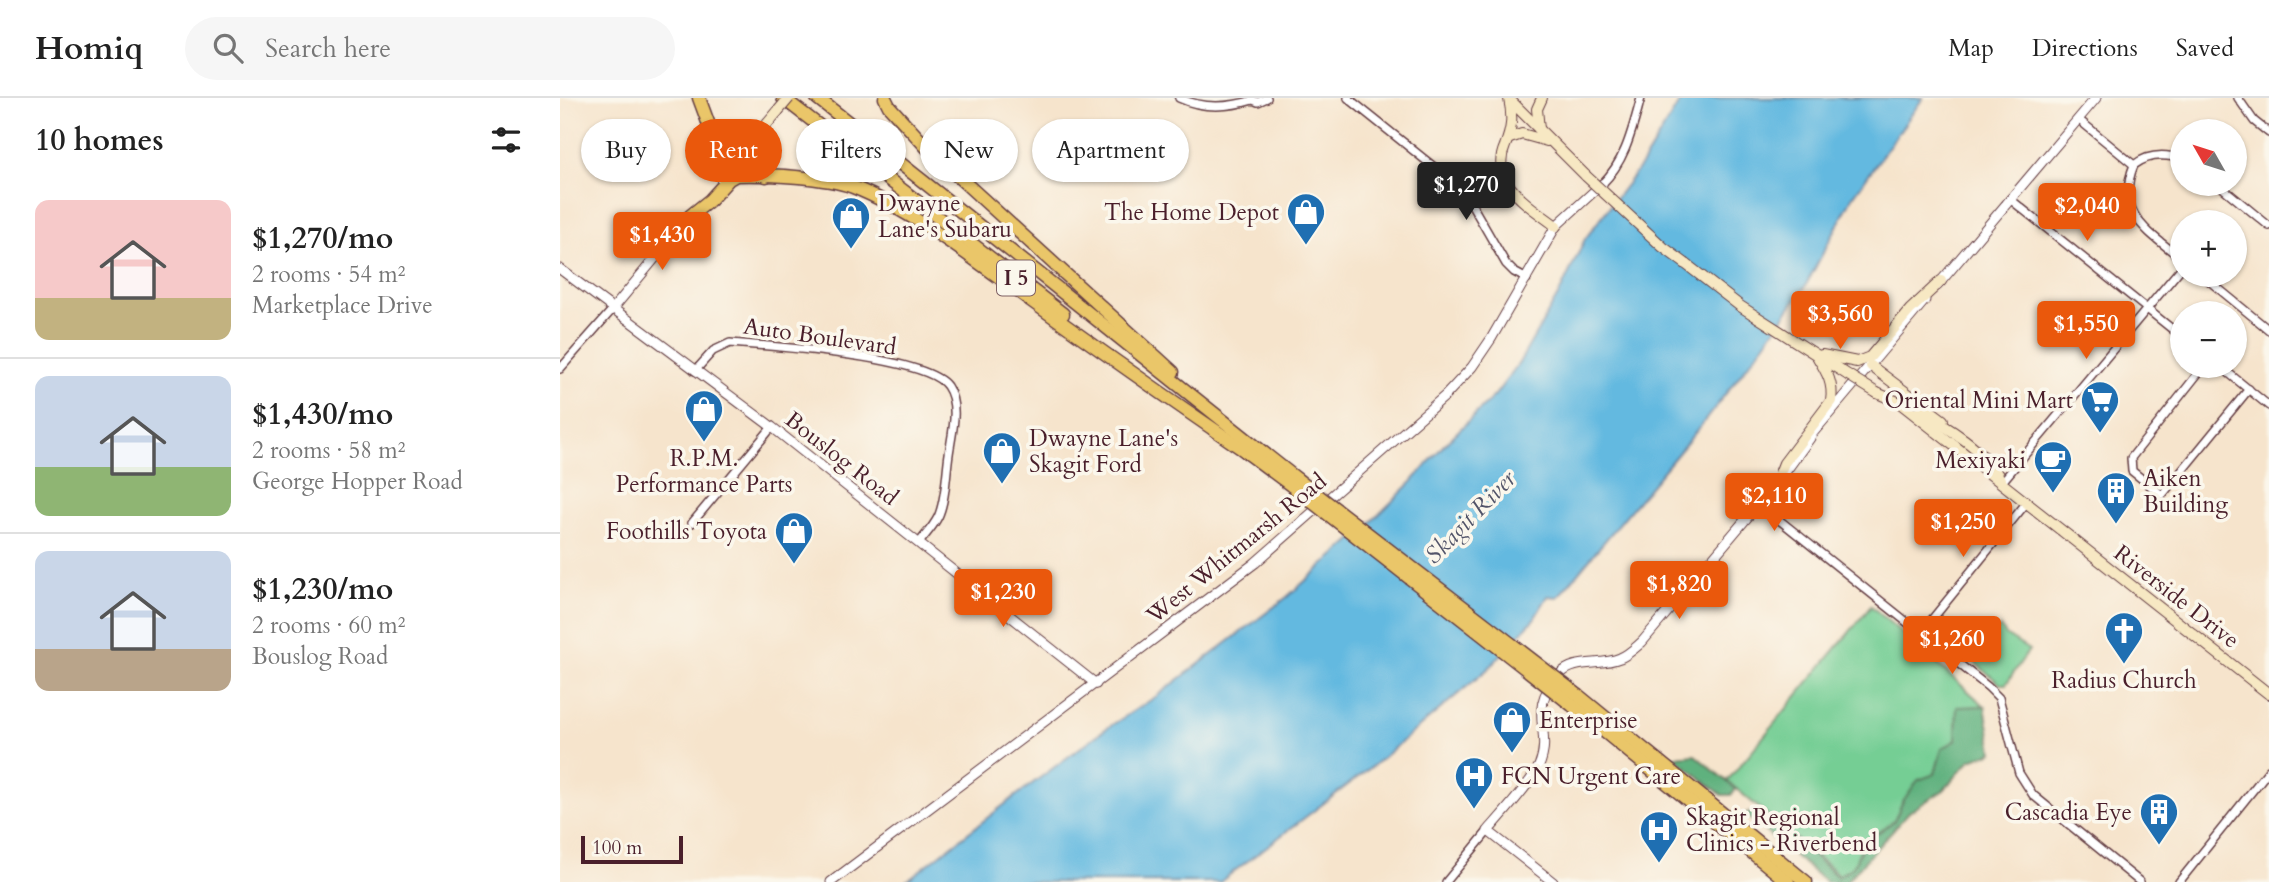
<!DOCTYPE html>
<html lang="en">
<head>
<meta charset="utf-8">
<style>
	body { margin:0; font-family:Cardo,serif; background:#f6f6f6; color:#222; height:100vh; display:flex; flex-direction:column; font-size:26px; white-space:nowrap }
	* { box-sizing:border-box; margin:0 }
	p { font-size:23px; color:#767676 }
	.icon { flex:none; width:38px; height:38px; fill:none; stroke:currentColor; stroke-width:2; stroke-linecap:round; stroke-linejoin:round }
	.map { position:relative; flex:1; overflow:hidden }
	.drawer { display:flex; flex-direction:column; background:#fff; width:560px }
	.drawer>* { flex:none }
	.guide { position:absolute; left:21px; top:21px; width:665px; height:63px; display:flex; gap:14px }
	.needle { width:46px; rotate:309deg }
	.controls { position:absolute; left:1610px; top:21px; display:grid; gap:14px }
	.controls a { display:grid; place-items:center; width:77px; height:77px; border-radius:50%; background:#fff; box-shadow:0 2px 5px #0004; font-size:35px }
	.scale { position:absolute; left:21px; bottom:18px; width:102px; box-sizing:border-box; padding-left:7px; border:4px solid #4a1f2b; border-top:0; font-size:19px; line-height:24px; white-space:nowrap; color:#4a1f2b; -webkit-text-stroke:5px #fbf7ec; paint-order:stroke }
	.price { position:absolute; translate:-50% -60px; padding:0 16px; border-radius:7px; background:#ea580c; color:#fff; font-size:23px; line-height:46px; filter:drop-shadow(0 2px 4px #0008) }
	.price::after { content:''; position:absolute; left:50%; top:42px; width:21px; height:16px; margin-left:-10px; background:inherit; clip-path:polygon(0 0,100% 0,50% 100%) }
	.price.on { background:#222; color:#fff }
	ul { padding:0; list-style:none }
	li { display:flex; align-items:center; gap:21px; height:175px; padding:0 35px }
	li+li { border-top:2px solid #e0e0e0 }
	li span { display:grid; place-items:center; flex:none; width:196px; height:140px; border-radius:14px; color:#555 }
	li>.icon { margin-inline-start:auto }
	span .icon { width:84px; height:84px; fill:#fffc; stroke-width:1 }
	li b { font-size:30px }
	h2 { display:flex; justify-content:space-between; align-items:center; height:84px; padding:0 35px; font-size:30px }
	.pill { padding:0 24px; border-radius:32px; background:#fff; box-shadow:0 2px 5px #0004; font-size:24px; line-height:63px }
	.pill.on { background:#ea580c; color:#fff }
	header { display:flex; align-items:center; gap:42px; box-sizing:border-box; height:98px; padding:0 35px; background:#fff; border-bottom:2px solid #e0e0e0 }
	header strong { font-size:33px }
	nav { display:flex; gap:38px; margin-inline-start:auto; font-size:24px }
	.search { width:490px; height:63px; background:#f6f6f6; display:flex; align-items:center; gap:18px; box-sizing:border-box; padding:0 24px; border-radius:38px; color:#767676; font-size:26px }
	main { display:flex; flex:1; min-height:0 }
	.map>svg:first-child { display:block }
</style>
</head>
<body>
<header>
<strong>Homiq</strong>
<div class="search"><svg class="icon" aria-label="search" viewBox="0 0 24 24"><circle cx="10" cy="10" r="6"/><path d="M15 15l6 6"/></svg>Search here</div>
<nav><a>Map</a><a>Directions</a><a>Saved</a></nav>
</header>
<main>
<section class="drawer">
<h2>10 homes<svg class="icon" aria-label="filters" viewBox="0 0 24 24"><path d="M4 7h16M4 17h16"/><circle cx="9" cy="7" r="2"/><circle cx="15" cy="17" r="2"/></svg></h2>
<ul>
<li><span style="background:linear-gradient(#f6c9c9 70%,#c2b280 0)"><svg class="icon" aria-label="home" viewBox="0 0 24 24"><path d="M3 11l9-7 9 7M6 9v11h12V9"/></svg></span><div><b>$1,270/mo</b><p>2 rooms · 54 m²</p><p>Marketplace Drive</p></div></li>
<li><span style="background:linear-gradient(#c9d6e8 65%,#8fb573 0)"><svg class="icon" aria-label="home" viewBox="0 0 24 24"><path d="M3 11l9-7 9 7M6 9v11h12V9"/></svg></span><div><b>$1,430/mo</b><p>2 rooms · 58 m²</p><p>George Hopper Road</p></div></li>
<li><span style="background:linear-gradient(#c9d6e8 70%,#b9a48a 0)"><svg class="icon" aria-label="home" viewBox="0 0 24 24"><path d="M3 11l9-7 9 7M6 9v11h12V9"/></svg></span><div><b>$1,230/mo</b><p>2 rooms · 60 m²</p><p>Bouslog Road</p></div></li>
</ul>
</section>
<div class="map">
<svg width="1709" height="784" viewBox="0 0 1709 784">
	<rect width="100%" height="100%" fill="#fbf7ec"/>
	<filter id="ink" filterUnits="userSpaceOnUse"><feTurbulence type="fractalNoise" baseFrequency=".0143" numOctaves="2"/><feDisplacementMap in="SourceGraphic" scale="14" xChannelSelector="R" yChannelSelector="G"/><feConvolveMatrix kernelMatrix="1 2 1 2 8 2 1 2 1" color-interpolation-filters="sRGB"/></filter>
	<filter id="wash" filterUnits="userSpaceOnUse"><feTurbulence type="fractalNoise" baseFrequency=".00686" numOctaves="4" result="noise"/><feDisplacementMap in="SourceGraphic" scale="28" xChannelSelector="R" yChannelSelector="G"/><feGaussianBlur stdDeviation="1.57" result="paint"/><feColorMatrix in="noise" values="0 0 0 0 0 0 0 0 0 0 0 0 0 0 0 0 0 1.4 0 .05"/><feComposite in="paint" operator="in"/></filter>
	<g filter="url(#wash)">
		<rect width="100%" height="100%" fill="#f6e4cc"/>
		<g fill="#74ce94" stroke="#5f7660" stroke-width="2">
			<path d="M1311,508L1425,608L1397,610L1396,643L1382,651L1375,676L1343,703L1334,723L1309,741L1300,753L1293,769L1279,777L1167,683Z"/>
			<path d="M1440,529L1447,538L1469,552L1446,586H1440L1412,562Z"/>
		</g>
		<g fill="#5fb17e" stroke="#546854" stroke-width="2">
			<path d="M1425,608L1433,654L1410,662L1384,692L1349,714L1286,784H1266L1184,716L1202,713L1278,779L1293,769L1300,753L1309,741L1334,723L1343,703L1358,682L1375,676L1382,651L1396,642L1397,609Z"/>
			<path d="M1135,657L1176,691L1171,697H1162L1114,659Z"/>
		</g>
		<path fill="#63b9e0" stroke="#566c86" stroke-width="2" d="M1122,0H1363L1292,100L1246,187L1205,245L1139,330L998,499L988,498L974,521L929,570L814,667L660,784H345L449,703L544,632L597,598L727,499L801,434L852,384L883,348L935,297L959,265L1000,194L1025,141L1082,66Z"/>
	</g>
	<g filter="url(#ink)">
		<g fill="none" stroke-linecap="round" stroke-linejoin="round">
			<g stroke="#643d43" stroke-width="10">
				<g id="minor">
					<path d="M619,0C643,11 667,10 693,2L698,4L707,0"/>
					<path d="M788,0L904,93L946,166L954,174L967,181"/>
					<path d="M1678,0L1694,23L1709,35"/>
					<path d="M1518,21L1574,67"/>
					<path d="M1574,67C1554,116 1589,134 1622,161"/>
					<path d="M1574,67C1588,56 1606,56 1622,61"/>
					<path d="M1042,86C1066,62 1072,32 1081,0"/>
					<path d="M1658,86L1709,128"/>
					<path d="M1450,101L1622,239"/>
					<path d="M1642,177L1709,232"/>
					<path d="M1644,268L1571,360L1572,373L1602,397L1689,291"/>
					<path d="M1660,268L1709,308"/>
					<path d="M0,271L52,212"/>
					<path d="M135,273L153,253L170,245C210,248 365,258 387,288C400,307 392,335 389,356C386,375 386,402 378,419C373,429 366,436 359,445"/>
					<path d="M1442,384L1622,169"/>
					<path d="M1198,405L1428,589L1439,600L1459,675L1473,697L1580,784"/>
					<path d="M132,425L212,329"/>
					<path d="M1361,535L1467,404"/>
					<path d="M886,784L928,733"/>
					<path d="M1619,784L1709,672"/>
				</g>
			</g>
			<g stroke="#643d43" stroke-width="11">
				<g id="tertiary">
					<path d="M161,81L183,54"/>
					<path d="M0,171L212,329L536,586"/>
					<path d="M1377,188L1536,0"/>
					<path d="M52,212L134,113"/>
					<path d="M1246,343L1365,202"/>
					<path d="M271,784L695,465L885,298L912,269L931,241L996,128L1042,86"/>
					<path d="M993,784L928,733C941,718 972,684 979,668C994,633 965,612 999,577C1015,560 1040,569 1060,560C1068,557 1075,550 1082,544L1223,377L1250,340"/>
				</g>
			</g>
			<g stroke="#643d43" stroke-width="12">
				<g id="secondary">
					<path d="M949,1C953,19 952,31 945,48C928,86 972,109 996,128"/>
					<path d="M951,3L1026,78"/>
					<path d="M979,31L977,11L982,0"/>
					<path d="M950,40L962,36L987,43"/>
					<path d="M186,51L218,13"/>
					<path d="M1126,166L1180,208L1288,277"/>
					<path d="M1262,257L1297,264L1310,259L1350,212L1381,183"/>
					<path d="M1311,268L1383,322"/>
					<path d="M1317,295L1345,307"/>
					<path d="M1340,305L1709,596"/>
					<path d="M1358,314C1386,327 1427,353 1440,381"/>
					<path d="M1220,375L1224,365L1271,303C1274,285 1266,273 1257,258"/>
				</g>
			</g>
			<g stroke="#643d43" stroke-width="15">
				<g id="motorway">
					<path d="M139,0L156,46L163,79"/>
					<path d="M223,0L503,216"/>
					<path d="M257,0C419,126 577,255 738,382"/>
					<path d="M325,0L329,8L370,53L613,274"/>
					<path d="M156,46C167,53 175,61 186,51L191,66L206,78"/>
					<path d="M130,118L150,102L169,81L176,77C205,76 267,79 293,89C356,114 417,164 473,204C545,256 618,307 691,357"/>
					<path d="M685,353L732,388"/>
					<path d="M1019,598L1246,784"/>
					<path d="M1012,607L1228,784"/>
				</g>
			</g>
			<use href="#minor" stroke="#fff" stroke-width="7"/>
			<use href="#tertiary" stroke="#fff" stroke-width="9"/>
			<use href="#secondary" stroke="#f7e8c3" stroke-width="10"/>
			<use href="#motorway" stroke="#eac669" stroke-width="12"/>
			<g stroke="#643d43" stroke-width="12" stroke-linecap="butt">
				<g id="secondary-bridge">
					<path d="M218,13L229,0"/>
					<path d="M1026,78L1103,149L1126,166"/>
					<path d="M1288,277L1317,295"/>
				</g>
			</g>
			<g stroke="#643d43" stroke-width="15" stroke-linecap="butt">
				<g id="motorway-bridge">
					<path d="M738,382L1019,598"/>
					<path d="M732,388L1012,607"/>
				</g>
			</g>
			<use href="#secondary-bridge" stroke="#f7e8c3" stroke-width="10"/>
			<use href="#motorway-bridge" stroke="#eac669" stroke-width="12"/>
		</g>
	</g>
	<defs>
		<g id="shop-pin" transform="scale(2.0125)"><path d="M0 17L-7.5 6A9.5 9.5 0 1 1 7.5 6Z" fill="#1f6fb2" stroke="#fbf7ec"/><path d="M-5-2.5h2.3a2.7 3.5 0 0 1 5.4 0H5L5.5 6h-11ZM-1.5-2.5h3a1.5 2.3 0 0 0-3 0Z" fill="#fff"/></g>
		<g id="supermarket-pin" transform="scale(2.0125)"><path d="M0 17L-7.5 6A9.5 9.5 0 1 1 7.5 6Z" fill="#1f6fb2" stroke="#fbf7ec"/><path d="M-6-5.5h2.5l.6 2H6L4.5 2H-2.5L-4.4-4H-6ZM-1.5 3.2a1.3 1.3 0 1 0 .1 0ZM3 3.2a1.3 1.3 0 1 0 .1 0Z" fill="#fff"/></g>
		<g id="cafe-pin" transform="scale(2.0125)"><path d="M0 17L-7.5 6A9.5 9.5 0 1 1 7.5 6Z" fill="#1f6fb2" stroke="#fbf7ec"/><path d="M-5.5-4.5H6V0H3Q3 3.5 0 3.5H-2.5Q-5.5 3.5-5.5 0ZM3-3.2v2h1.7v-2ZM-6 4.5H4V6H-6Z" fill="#fff"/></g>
		<g id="building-pin" transform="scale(2.0125)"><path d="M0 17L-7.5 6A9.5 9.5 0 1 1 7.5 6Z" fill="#1f6fb2" stroke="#fbf7ec"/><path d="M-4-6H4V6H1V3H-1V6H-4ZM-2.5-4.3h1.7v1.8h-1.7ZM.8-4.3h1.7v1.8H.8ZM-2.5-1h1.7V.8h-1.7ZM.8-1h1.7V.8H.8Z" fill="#fff"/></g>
		<g id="church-pin" transform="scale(2.0125)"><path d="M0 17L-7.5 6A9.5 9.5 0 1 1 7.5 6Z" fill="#1f6fb2" stroke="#fbf7ec"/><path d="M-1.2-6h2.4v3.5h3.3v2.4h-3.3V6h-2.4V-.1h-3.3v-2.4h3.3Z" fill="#fff"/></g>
		<g id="hospital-pin" transform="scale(2.0125)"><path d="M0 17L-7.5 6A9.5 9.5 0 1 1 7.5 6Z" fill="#1f6fb2" stroke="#fbf7ec"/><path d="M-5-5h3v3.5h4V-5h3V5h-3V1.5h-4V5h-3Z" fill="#fff"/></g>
	</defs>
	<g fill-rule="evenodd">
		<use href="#shop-pin" x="746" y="114"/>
		<use href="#shop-pin" x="291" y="118"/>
		<use href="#supermarket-pin" x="1540" y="302"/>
		<use href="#shop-pin" x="144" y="311"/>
		<use href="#shop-pin" x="442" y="353"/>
		<use href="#cafe-pin" x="1493" y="362"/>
		<use href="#building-pin" x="1556" y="393"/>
		<use href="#shop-pin" x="234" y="433"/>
		<use href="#church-pin" x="1564" y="533"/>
		<use href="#shop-pin" x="952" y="622"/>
		<use href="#hospital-pin" x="914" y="678"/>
		<use href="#building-pin" x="1599" y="714"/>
		<use href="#hospital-pin" x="1099" y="732"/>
	</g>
	<g text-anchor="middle" stroke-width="7" stroke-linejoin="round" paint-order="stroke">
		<rect fill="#fbf7ec" stroke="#7f6065" stroke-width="2" x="437" y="162.5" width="38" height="35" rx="5"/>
		<g font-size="21" font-weight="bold" fill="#4a1f2b">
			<text x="456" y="187">I 5</text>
		</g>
		<g font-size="23" fill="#4a1f2b" stroke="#fbf7ec" text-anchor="start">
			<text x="318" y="113">Dwayne<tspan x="318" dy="26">Lane's Subaru</tspan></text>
			<text x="719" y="122" text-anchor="end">The Home Depot</text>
			<text x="1513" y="310" text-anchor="end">Oriental Mini Mart</text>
			<text x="469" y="348">Dwayne Lane's<tspan x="469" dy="26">Skagit Ford</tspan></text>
			<text x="144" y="368" text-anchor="middle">R.P.M.<tspan x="144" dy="26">Performance Parts</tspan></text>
			<text x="1466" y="370" text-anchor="end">Mexiyaki</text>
			<text x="1583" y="388">Aiken<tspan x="1583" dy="26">Building</tspan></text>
			<text x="207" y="441" text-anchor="end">Foothills Toyota</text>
			<text x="1564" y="590" text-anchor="middle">Radius Church</text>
			<text x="979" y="630">Enterprise</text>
			<text x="941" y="686">FCN Urgent Care</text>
			<text x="1572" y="722" text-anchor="end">Cascadia Eye</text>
			<text x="1126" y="727">Skagit Regional<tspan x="1126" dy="26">Clinics - Riverbend</tspan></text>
		</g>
		<g font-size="23" fill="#4a1f2b" stroke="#fbf7ec">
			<text transform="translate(260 238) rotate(8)" y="8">Auto Boulevard</text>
			<text transform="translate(282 360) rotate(38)" y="8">Bouslog Road</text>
			<text transform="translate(676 450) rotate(-39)" y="8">West Whitmarsh Road</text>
			<text transform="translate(1617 498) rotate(38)" y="8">Riverside Drive</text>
		</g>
		<g font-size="24" font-style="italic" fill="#53556a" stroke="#fbf7ec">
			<text transform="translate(910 419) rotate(-46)" y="8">Skagit River</text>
		</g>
	</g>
</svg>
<div class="controls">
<a><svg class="needle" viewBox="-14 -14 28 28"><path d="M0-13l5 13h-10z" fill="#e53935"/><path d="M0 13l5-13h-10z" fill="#767676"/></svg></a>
<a>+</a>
<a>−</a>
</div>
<div class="scale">100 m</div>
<b class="price on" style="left:906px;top:124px">$1,270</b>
<b class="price" style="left:1527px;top:145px">$2,040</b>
<b class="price" style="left:102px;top:174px">$1,430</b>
<b class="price" style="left:1280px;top:253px">$3,560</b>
<b class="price" style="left:1526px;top:263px">$1,550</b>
<b class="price" style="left:1214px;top:435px">$2,110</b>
<b class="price" style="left:1403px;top:461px">$1,250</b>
<b class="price" style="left:1119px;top:523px">$1,820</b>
<b class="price" style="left:443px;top:531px">$1,230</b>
<b class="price" style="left:1392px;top:578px">$1,260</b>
<div class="guide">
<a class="pill">Buy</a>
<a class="pill on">Rent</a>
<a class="pill">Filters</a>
<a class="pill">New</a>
<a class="pill">Apartment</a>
</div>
</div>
</main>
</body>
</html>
